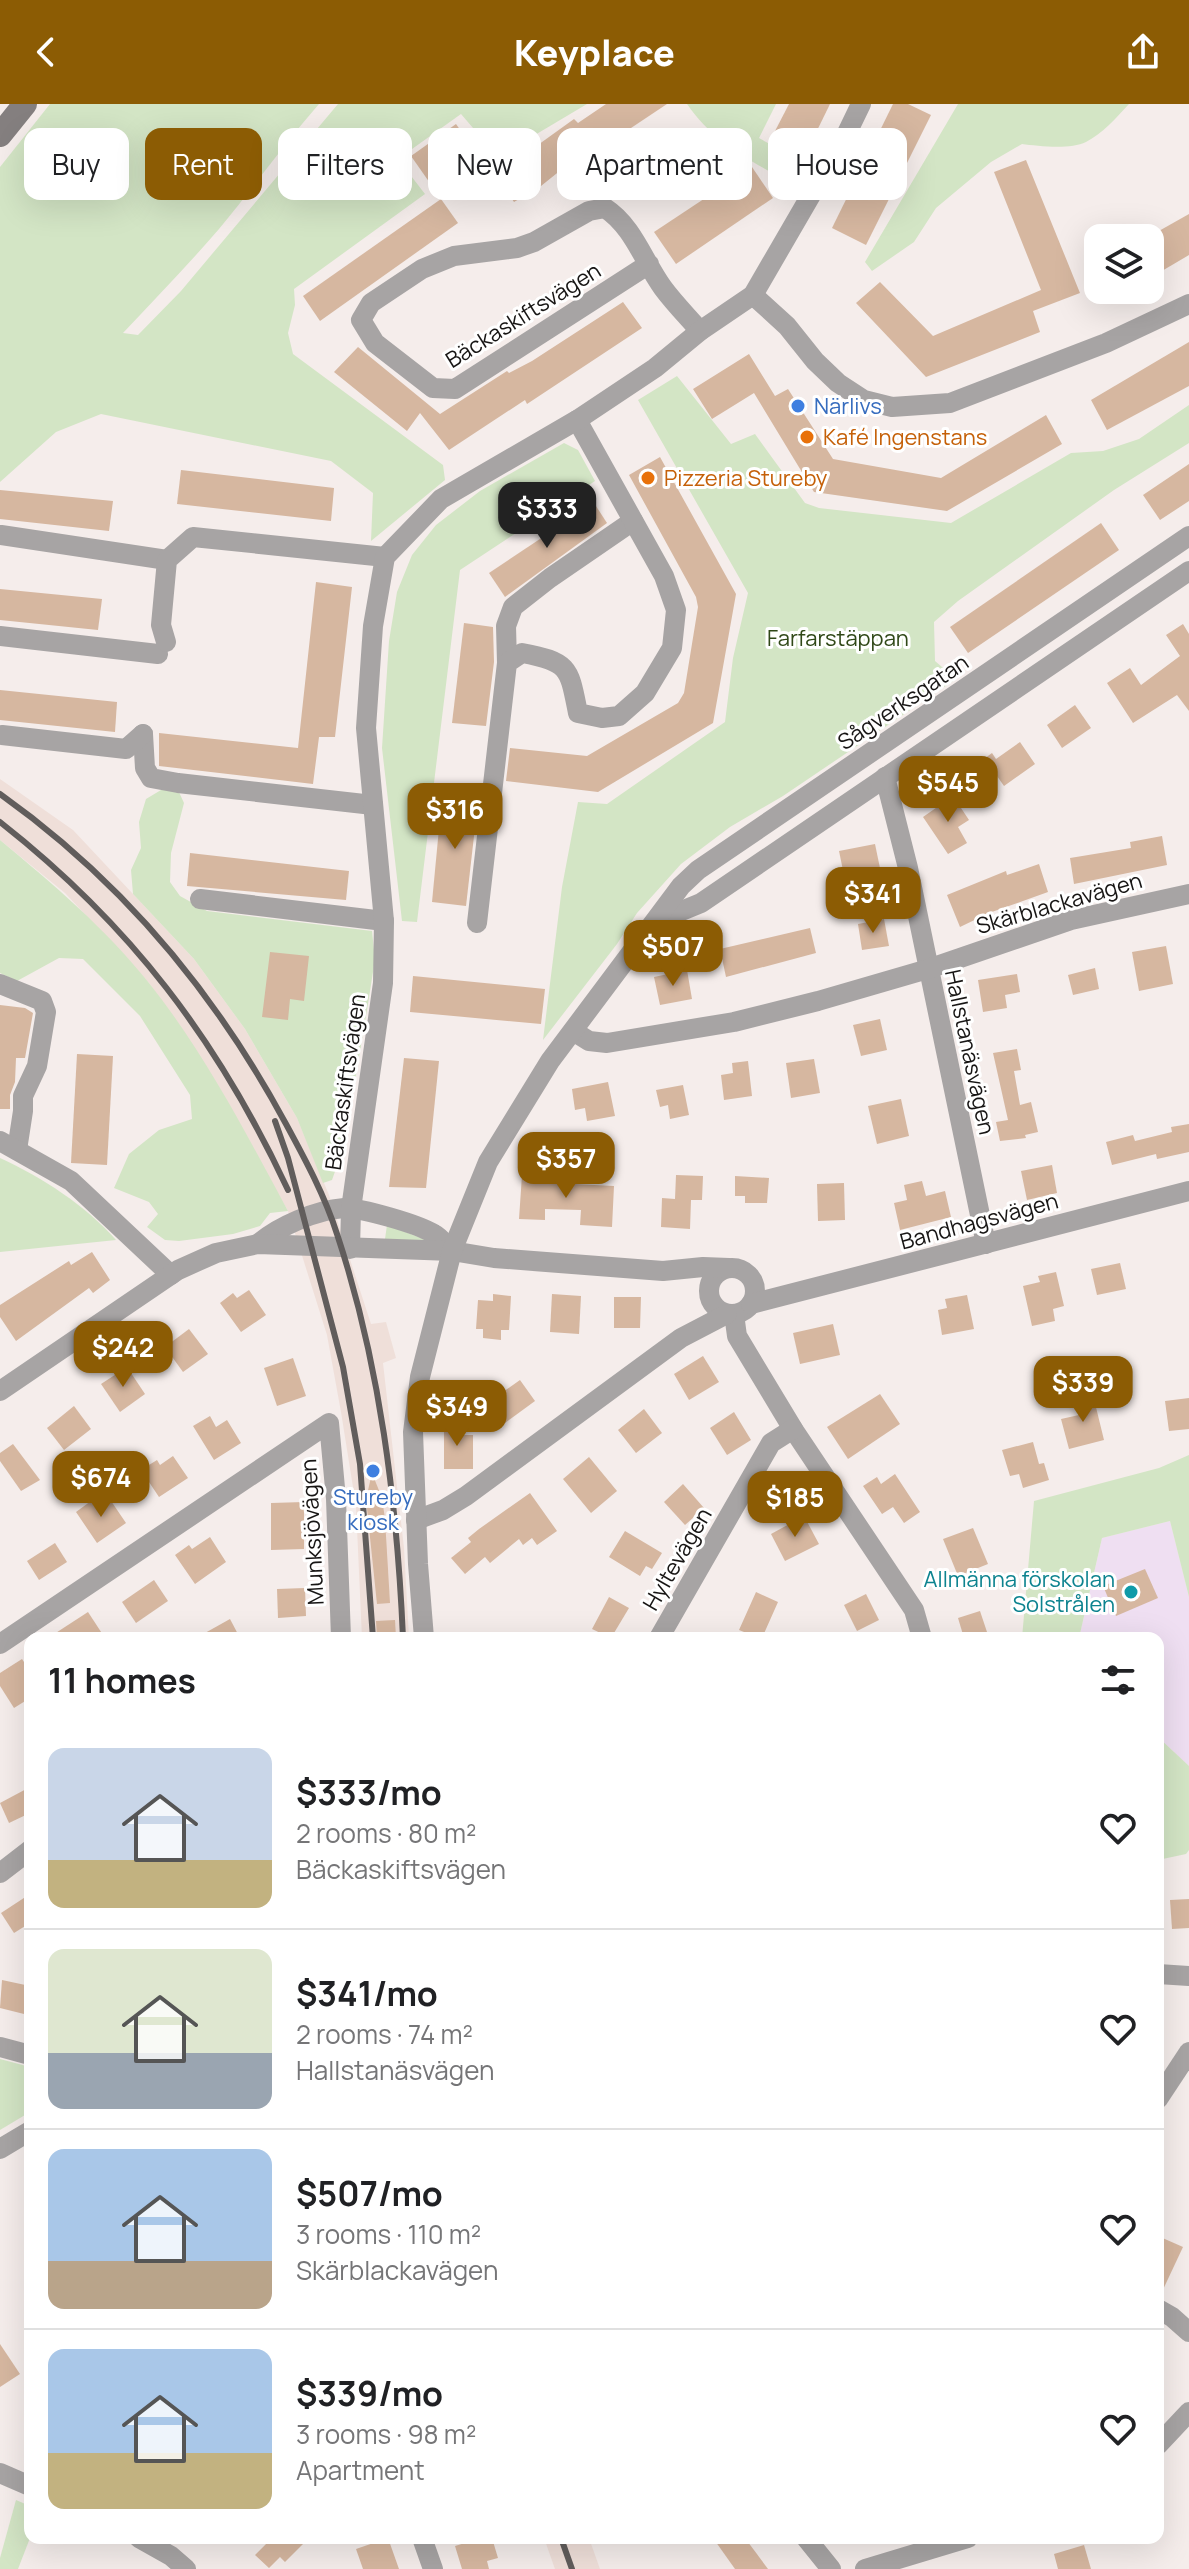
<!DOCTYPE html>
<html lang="en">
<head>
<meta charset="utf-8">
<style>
	body { margin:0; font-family:Manrope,sans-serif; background:#f2f2f2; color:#202124; height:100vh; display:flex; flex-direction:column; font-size:30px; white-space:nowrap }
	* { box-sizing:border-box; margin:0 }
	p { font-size:26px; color:#757577 }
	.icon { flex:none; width:44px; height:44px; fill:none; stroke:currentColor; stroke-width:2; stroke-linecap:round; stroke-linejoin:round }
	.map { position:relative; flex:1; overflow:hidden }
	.sheet { position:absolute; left:24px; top:1528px; width:1140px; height:912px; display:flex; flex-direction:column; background:#fff; border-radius:16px; box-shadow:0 8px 32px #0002 }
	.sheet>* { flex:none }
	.top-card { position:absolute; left:24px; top:24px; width:1142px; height:72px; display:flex; gap:16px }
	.tools { position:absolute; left:1084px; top:120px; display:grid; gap:16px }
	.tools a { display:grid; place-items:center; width:80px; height:80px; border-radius:16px; background:#fff; box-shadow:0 8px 32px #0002; font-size:40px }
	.price { position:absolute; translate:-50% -68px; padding:0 18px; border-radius:16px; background:#8c5c04; color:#fff; font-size:26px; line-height:52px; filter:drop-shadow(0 2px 4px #0008) }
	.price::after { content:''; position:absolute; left:50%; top:48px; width:24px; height:18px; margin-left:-12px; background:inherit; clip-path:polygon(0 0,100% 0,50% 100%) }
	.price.selected { background:#222; color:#fff }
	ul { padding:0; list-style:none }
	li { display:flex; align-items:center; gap:24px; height:200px; padding:0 24px }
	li+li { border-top:2px solid #e0e0e0 }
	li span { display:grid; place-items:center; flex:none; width:224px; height:160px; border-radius:16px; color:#555 }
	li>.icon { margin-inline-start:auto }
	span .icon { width:96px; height:96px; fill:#fffc; stroke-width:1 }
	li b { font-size:34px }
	h2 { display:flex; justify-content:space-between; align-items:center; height:96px; padding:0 24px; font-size:34px }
	.chip { padding:0 28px; border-radius:16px; background:#fff; box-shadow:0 8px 32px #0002; font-size:28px; line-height:72px }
	.chip.selected { background:#8c5c04; color:#fff }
	header { display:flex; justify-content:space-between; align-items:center; height:104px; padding:0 24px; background:#8c5c04; color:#fff; font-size:36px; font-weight:800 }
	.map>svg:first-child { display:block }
</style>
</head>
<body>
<header><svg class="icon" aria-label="back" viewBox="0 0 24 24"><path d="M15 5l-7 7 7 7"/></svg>Keyplace<svg class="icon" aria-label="share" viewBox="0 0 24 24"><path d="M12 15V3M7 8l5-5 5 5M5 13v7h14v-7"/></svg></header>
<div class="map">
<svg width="1189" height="2465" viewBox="0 0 1189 2465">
	<rect width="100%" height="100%" fill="#f5edeb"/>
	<g fill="#efdfd9">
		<path d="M0,675L73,726L194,855L245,925L297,1014L329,1091L371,1220L386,1218L396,1254L383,1259L404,1444L409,1534H362L356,1402L341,1308L327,1231L288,1107L208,966L149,879L65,789L0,736Z"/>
		<path d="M544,2434H589L600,2465H555Z"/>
	</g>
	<path fill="#efdff2" d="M1170,1417L1189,1493V1662L1158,1633V1534H1079L1102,1434Z"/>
	<g fill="#d3e5c5">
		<path d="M50,0H319C284,40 253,84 219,125C188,161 155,195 123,229L138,231L181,187L338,0H587L498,53L461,10L398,55L425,90L294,185L295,201L288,229L293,250L443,361L445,376L371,437L373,389L331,357L101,310L56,328L0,378V63Z"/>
		<path d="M687,0H776L759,34L811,63L800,84C757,60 716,42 687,0Z"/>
		<path d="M958,0H1129C1117,13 1102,30 1086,38C1070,46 1038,42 1022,40L991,58L936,104L914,138L872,167L865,158Z"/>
		<path d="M677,272L731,340L755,330L805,399L819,404L951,419L1071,349L1103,347L1139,335L1189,301V339L1114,386L958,497L934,518L935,557L956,575L783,692L730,723L681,760L637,809L617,840L543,936L562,783L578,698L607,700L725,618L733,554L748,489L638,296Z"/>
		<path d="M564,339L578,346L595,377L460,466L417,818L402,817L382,644L389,537L397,488L412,451L436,421L480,387Z"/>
		<path d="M161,686H178L184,699L171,749L170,778L180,792L207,807L372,827L375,855L368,900L344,1042L332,1076L323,1079L297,1014L245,925L194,855L133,790L131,766L141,744L139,718L146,695Z"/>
		<path d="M0,736C53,780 106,825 149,879C204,948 246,1029 288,1107L270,1109L260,1122L233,1130L179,1137L165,1136L147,1123L158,1110L149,1098L114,1084L129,1050L159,1026L192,1015L190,991L140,912L83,855L59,854L17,877L0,869Z"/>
		<path d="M0,1054C43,1074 85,1101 116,1136L0,1148Z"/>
		<path d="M387,1121L434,1139L385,1135Z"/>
		<path d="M1189,1351V1493L1170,1417L1102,1434L1079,1534H1022L1034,1397L1159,1364Z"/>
		<path d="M1158,1633L1189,1662V1746L1186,1750L1158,1756Z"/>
		<path d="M0,1955L30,1963V2008L0,2026Z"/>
		<path d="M16,2396L30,2402V2434L18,2465H0V2454Z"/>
	</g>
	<g fill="#d6b7a0">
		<path d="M606,0H667L595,48L592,41L541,82L514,98L496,71L574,15L578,19Z"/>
		<path d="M789,0H830L808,45L774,29Z"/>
		<path d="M893,0H908L931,11L866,141L832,124Z"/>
		<path d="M456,20L484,60L439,92L411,52Z"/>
		<path d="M1026,56L1080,189L1033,207L1040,228L926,273L856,199L880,178L933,232L1041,186L994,68Z"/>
		<path d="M752,63L773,94L676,160L654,128Z"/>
		<path d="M441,95L458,119L320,217L303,192Z"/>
		<path d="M1189,110V151L1150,174V132Z"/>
		<path d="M623,198L642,224L527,300L525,296L449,346L420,309L407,327L334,268L358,243L440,310L507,267L509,269L532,257Z"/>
		<path d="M1189,238V282L1107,326L1091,296Z"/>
		<path d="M749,250L775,292L788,285L833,355L941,374L1046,311L1062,340L947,407L814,388L754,289L712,315L693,285Z"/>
		<path d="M660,353L736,490L713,619L598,688L506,677L510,644L587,652L678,599L684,589L698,503L696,493L629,371Z"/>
		<path d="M1189,360V397L1160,416L1143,391Z"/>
		<path d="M181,366L334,384L331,417L177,400Z"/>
		<path d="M0,386L113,397L109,427L0,415Z"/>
		<path d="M594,399L607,419L505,493L489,469Z"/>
		<path d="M1101,419L1119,446L968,549L950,523Z"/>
		<path d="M316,478L352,483L335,633H319L313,680L159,662V629L298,644Z"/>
		<path d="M0,485L102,495L98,526L0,516Z"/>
		<path d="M464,519L493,523L494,558L486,622L452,619Z"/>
		<path d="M1183,520L1189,530V607L1177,591L1133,619L1107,579L1130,564L1141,581L1180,552L1166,531Z"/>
		<path d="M0,586L117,598L115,628L0,616Z"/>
		<path d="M1075,601L1091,624L1062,644L1047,621Z"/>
		<path d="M1020,638L1035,660L1004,682L997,672L985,681L973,663L992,649L996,655Z"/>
		<path d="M953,692L969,716L958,723L967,739L948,750L923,713Z"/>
		<path d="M442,693L478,697L466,802L432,798Z"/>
		<path d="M1162,732L1167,761L1074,780L1070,754L1131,744L1130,738Z"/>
		<path d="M875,740L881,769L845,776L839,747Z"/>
		<path d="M190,749L349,767L346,796L187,782Z"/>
		<path d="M1039,760L1048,788L989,809L960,823L947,791L1006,767L1007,771Z"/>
		<path d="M884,815L889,842L862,846L858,820Z"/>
		<path d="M810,824L816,849L726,873L720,845Z"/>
		<path d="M1166,842L1173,880L1139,887L1132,848Z"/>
		<path d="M270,848L309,852L304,897L290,895L288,916L262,913Z"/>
		<path d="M1095,864L1099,885L1073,891L1068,871Z"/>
		<path d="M687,866L692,895L660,901L654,873Z"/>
		<path d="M1017,870L1020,888L1005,891L1007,904L983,908L978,876Z"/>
		<path d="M413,872L545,885L541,920L410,908Z"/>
		<path d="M0,901L25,904L33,909L25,954H16L15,978L10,991V1005H0Z"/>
		<path d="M880,915L887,946L861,952L853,921Z"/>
		<path d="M1017,945L1021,966L1014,967L1020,1001L1031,998L1038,1028L1025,1031L1026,1034L1000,1037L996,1018L1008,1016L993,949Z"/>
		<path d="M77,950L113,952L107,1061L71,1059Z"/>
		<path d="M404,954L439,957L426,1084L389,1083Z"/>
		<path d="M814,955L820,989L791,994L786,959Z"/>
		<path d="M748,957L752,992L724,996L721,971L733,969L732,959Z"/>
		<path d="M608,978L615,1012L587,1017L585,1004L575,1006L572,985Z"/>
		<path d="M683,981L689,1011L670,1015L668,1001L660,1003L656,986Z"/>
		<path d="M901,995L909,1032L877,1040L868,1002Z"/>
		<path d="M1189,1020V1048L1157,1055L1156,1050L1112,1061L1106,1038L1133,1031L1135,1037L1172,1028L1171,1023Z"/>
		<path d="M1052,1061L1057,1089L1027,1096L1021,1067Z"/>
		<path d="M522,1071L555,1073V1079L614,1082L612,1123L580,1121L581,1106L545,1105V1116L519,1115Z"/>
		<path d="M676,1071L703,1072L702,1096H691L690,1125L661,1123L662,1094L675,1095Z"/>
		<path d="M735,1072L769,1074L767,1099H745V1092H735Z"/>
		<path d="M922,1077L926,1092L945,1087L951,1113L900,1126L894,1099L907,1096L904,1081Z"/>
		<path d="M844,1079L845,1116L818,1117L817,1080Z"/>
		<path d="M92,1148L110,1176L93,1189L89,1184L16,1237L0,1213V1201L69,1157L71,1161Z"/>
		<path d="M1120,1159L1126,1185L1097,1191L1091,1165Z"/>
		<path d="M1056,1168L1064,1202L1053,1205L1055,1217L1032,1222L1023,1182L1040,1178L1038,1172Z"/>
		<path d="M249,1186L266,1211L241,1228L220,1199L233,1189L237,1194Z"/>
		<path d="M493,1190L511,1192L509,1226H501V1236L483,1234V1225H476L478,1196L493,1197Z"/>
		<path d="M552,1190L581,1192L579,1230L550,1228Z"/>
		<path d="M967,1191L974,1225L942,1231L938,1206L947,1204L945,1195Z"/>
		<path d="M614,1193H641L640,1224H614Z"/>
		<path d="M833,1220L840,1251L800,1260L793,1229Z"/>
		<path d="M189,1225L208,1250L183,1268L165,1243Z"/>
		<path d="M703,1252L719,1278L689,1296L674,1270Z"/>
		<path d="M293,1254L306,1292L277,1302L264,1264Z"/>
		<path d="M127,1263L145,1290L120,1308L101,1280Z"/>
		<path d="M520,1276L535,1297L505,1319L489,1298Z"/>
		<path d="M880,1290L900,1320L848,1355L827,1323Z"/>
		<path d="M1093,1291L1104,1336L1069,1345L1061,1315L1079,1311L1075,1295Z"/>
		<path d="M1189,1294V1325L1169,1327L1165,1297Z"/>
		<path d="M74,1302L91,1325L64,1346L47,1324Z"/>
		<path d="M644,1305L662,1329L636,1349L618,1326Z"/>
		<path d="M734,1308L751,1336L727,1351L710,1324Z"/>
		<path d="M210,1312L216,1323L227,1316L241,1339L214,1356L193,1322Z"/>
		<path d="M444,1318H461V1331H473V1365H444Z"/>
		<path d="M1033,1338L1039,1360L1044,1359L1049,1376L1023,1384L1019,1370L1010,1372L1002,1346Z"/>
		<path d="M13,1340L40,1376L21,1387L0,1357V1349Z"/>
		<path d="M173,1352L188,1374L159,1393L141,1366L157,1356L160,1361Z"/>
		<path d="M589,1353L617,1387L591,1409L563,1375Z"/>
		<path d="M372,1369L382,1394L385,1415L390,1499L377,1500L366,1395Z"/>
		<path d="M895,1370L920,1408L904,1419L893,1403L882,1410L863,1382L877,1373L881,1380Z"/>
		<path d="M683,1380L704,1404L685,1421L664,1398Z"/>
		<path d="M530,1389L557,1427L537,1441L532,1434L523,1441L519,1435L490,1459L485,1453L465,1470L451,1454L471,1438L468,1434L479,1425Z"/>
		<path d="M109,1394L126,1419L97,1439L76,1408L91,1397L95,1403Z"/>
		<path d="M304,1398V1445L271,1446V1399Z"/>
		<path d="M804,1412L819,1440L785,1457L771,1430Z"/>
		<path d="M973,1424L988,1460L958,1472L943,1435Z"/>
		<path d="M625,1427L662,1449L652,1465L646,1462L640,1472L609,1453Z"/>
		<path d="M210,1433L226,1458L195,1480L175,1451L189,1441L192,1445Z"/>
		<path d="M55,1439L67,1458L39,1476L27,1457Z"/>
		<path d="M1145,1465L1158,1494L1116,1512L1103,1482Z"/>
		<path d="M154,1476L168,1497L136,1519L122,1498Z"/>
		<path d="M305,1484L306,1512L278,1514L277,1485Z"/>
		<path d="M756,1488L778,1498L762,1534H742L744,1528L739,1526Z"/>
		<path d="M866,1490L879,1516L857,1527L844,1501Z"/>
		<path d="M609,1493L629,1504L611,1534L592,1525Z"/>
		<path d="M980,1507L989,1534H964L958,1514Z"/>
		<path d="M88,1508L105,1534H48Z"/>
		<path d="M230,1515L240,1534H196Z"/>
		<path d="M395,1516L396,1534H377L376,1517Z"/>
		<path d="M22,1555L30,1567V1594L14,1604L0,1582V1569Z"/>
		<path d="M30,1683V1709L9,1719L0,1699Z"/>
		<path d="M30,1790V1819L14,1829L1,1809Z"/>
		<path d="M1189,1795V1824L1172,1825L1170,1796Z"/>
		<path d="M2,1876L30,1882L28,1911L0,1904Z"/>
		<path d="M1158,2132L1183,2143L1160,2192H1158Z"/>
		<path d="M0,2240L20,2270L0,2283Z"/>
		<path d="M272,2434H309L285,2458L280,2453L269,2464L255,2451Z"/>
		<path d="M388,2434L399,2465H363L356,2445Z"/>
		<path d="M481,2434H492L498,2454L487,2457L489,2465H462L455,2442Z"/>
		<path d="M713,2434H745L768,2465H735Z"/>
		<path d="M1084,2441L1091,2465H1058L1054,2450Z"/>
	</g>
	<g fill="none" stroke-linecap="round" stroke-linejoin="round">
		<g stroke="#a7a4a4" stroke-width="20">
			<path d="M649,160L455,285L433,284L375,239L361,216L371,199L422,165L454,152L517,144L534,138L589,107L605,104C633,122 644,158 663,184C674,199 688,213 700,227"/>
			<path d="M753,191L787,222L815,257L838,279L864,296L892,303L950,299L1106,239L1189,200"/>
			<path d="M1,431L167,456"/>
			<path d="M0,532L158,550"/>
			<path d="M166,538L161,521L167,456L193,433L385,453"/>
			<path d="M507,559L506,522L513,503L550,474L633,417"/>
			<path d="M143,630L145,664L151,674L178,679L373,701"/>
			<path d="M2,631L126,645L143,630"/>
			<path d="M885,673L908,764L986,1140"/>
			<path d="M200,795L384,817"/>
			<path d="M657,817L701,799L1189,467"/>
			<path d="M477,819L507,559L522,549C570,558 569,564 578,609L602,614L619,612L645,589L672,544L676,506L664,472L577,316"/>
			<path d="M0,880L42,897L46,908L37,962L23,992V1007L17,1046"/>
			<path d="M573,927L589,937L607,939L734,918L818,897L928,865L1071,816L1189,790"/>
			<path d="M0,1037L71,1077L171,1171"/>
			<path d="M258,1140C279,1122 316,1106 344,1104C362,1104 418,1120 434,1130C440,1133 446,1141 452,1147"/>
			<path d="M350,1145L351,1105L383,879L384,817L366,624L373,522L385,453L441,395L577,316L655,264L700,227L753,191L847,29L861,0"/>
			<circle cx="732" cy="1187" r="23"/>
			<path d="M751,1200L1189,1087"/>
			<path d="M734,1210L737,1232L793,1325L914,1506L922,1534"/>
			<path d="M0,1287L178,1166L216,1149L258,1140L452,1147L494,1154L663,1167L703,1163L729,1164"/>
			<path d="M416,1416L443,1406L466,1392L681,1234L727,1210"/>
			<path d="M424,1534L418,1460L413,1328L420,1273L452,1147L488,1058L550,957L681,782L698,766L1189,432"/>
			<path d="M659,1534L771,1339L793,1325"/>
			<path d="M0,1540L329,1319L336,1395L341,1534"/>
			<path d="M0,1769L30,1746"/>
			<path d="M1158,1870L1189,1872"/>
			<path d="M0,1943L30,1951"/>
			<path d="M1158,1995L1189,1948"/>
			<path d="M0,2045L30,2027"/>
			<path d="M1158,2205L1172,2213L1189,2228"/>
			<path d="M1158,2341L1189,2308"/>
			<path d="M0,2369L30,2382"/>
			<path d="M139,2434L171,2452L186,2465"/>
			<path d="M422,2434L433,2465"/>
			<path d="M806,2434L831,2465"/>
			<path d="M865,2465L968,2434"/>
		</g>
		<path stroke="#847f7f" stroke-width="24" d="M0,31L25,0"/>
		<g stroke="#615d5c" stroke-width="6">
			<path d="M0,690C121,776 216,890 286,1020C305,1055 325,1092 337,1130C380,1260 397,1398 403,1534"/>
			<path d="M0,718C130,820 218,936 288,1086"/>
			<path d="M275,1017L288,1054L343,1263L360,1360L373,1534"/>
			<path d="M561,2434L572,2465"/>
		</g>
	</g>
	<g fill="#3f7fe0" stroke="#fff" stroke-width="3">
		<circle cx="798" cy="302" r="8"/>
		<circle cx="373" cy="1367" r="8"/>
	</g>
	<g fill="#e8710a" stroke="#fff" stroke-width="3">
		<circle cx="807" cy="333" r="8"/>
		<circle cx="648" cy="374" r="8"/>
	</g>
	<circle fill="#0f9aa8" stroke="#fff" stroke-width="3" cx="1131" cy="1488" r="8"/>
	<g text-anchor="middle" stroke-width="6" stroke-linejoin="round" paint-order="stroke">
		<g font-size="22" fill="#171514" stroke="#fff">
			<text transform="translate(523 211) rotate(-32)" y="8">Bäckaskiftsvägen</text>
			<text transform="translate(903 598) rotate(-34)" y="8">Sågverksgatan</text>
			<text transform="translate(1059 799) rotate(-16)" y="8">Skärblackavägen</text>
			<text transform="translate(970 948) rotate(78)" y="8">Hallstanäsvägen</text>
			<text transform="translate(345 978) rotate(-82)" y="8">Bäckaskiftsvägen</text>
			<text transform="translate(979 1117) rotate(-15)" y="8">Bandhagsvägen</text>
			<text transform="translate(312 1428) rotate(-93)" y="8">Munksjövägen</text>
			<text transform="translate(677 1455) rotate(-60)" y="8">Hyltevägen</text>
		</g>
		<g font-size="22" fill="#366cbe" stroke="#fff" text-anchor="start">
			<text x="814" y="310">Närlivs</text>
			<text x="373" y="1401" text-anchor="middle">Stureby<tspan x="373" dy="25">kiosk</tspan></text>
		</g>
		<g font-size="22" fill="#c56008" stroke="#fff" text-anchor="start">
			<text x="823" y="341">Kafé Ingenstans</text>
			<text x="664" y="382">Pizzeria Stureby</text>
		</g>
		<g font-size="22" fill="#304818" stroke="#fff">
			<text x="838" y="542">Farfarstäppan</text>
		</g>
		<g font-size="22" fill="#0d838f" stroke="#fff" text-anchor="end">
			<text x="1115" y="1483">Allmänna förskolan<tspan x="1115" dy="25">Solstrålen</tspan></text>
		</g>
	</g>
</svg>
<div class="tools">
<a><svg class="icon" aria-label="layers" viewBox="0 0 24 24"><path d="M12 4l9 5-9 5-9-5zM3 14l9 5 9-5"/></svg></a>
</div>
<b class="price selected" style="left:547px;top:446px">$333</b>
<b class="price" style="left:948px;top:720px">$545</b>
<b class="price" style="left:455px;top:747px">$316</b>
<b class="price" style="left:873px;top:831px">$341</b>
<b class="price" style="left:673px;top:884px">$507</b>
<b class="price" style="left:566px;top:1096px">$357</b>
<b class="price" style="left:123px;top:1285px">$242</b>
<b class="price" style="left:1083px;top:1320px">$339</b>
<b class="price" style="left:457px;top:1344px">$349</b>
<b class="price" style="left:101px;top:1415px">$674</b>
<b class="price" style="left:795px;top:1435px">$185</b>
<div class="top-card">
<a class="chip">Buy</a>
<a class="chip selected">Rent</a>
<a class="chip">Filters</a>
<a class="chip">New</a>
<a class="chip">Apartment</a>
<a class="chip">House</a>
</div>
<section class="sheet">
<h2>11 homes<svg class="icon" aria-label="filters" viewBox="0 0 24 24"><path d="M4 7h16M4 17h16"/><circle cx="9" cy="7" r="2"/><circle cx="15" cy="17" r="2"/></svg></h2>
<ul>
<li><span style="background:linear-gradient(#c9d6e8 70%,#c2b280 0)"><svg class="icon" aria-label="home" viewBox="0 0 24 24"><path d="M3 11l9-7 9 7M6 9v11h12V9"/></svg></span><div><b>$333/mo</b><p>2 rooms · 80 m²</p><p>Bäckaskiftsvägen</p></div><svg class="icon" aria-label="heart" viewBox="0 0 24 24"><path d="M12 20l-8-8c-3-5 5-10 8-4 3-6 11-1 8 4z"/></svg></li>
<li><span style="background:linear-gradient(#dfe7d0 65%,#9aa5b1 0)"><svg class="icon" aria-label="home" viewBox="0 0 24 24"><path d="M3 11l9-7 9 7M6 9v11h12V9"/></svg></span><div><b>$341/mo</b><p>2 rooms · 74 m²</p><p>Hallstanäsvägen</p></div><svg class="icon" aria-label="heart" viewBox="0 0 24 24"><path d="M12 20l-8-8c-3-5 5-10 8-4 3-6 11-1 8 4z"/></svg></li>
<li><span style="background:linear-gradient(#a9c7e8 70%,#b9a48a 0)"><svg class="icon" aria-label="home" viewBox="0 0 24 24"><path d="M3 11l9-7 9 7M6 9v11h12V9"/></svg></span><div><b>$507/mo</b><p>3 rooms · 110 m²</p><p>Skärblackavägen</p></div><svg class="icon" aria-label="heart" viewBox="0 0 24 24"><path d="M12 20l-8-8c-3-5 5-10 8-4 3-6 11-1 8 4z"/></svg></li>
<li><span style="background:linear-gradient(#a9c7e8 65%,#c2b280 0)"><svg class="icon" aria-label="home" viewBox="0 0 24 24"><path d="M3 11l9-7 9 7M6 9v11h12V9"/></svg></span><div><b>$339/mo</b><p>3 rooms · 98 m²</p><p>Apartment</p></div><svg class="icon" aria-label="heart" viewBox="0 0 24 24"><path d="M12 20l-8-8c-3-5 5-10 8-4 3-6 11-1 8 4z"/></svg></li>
</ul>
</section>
</div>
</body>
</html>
